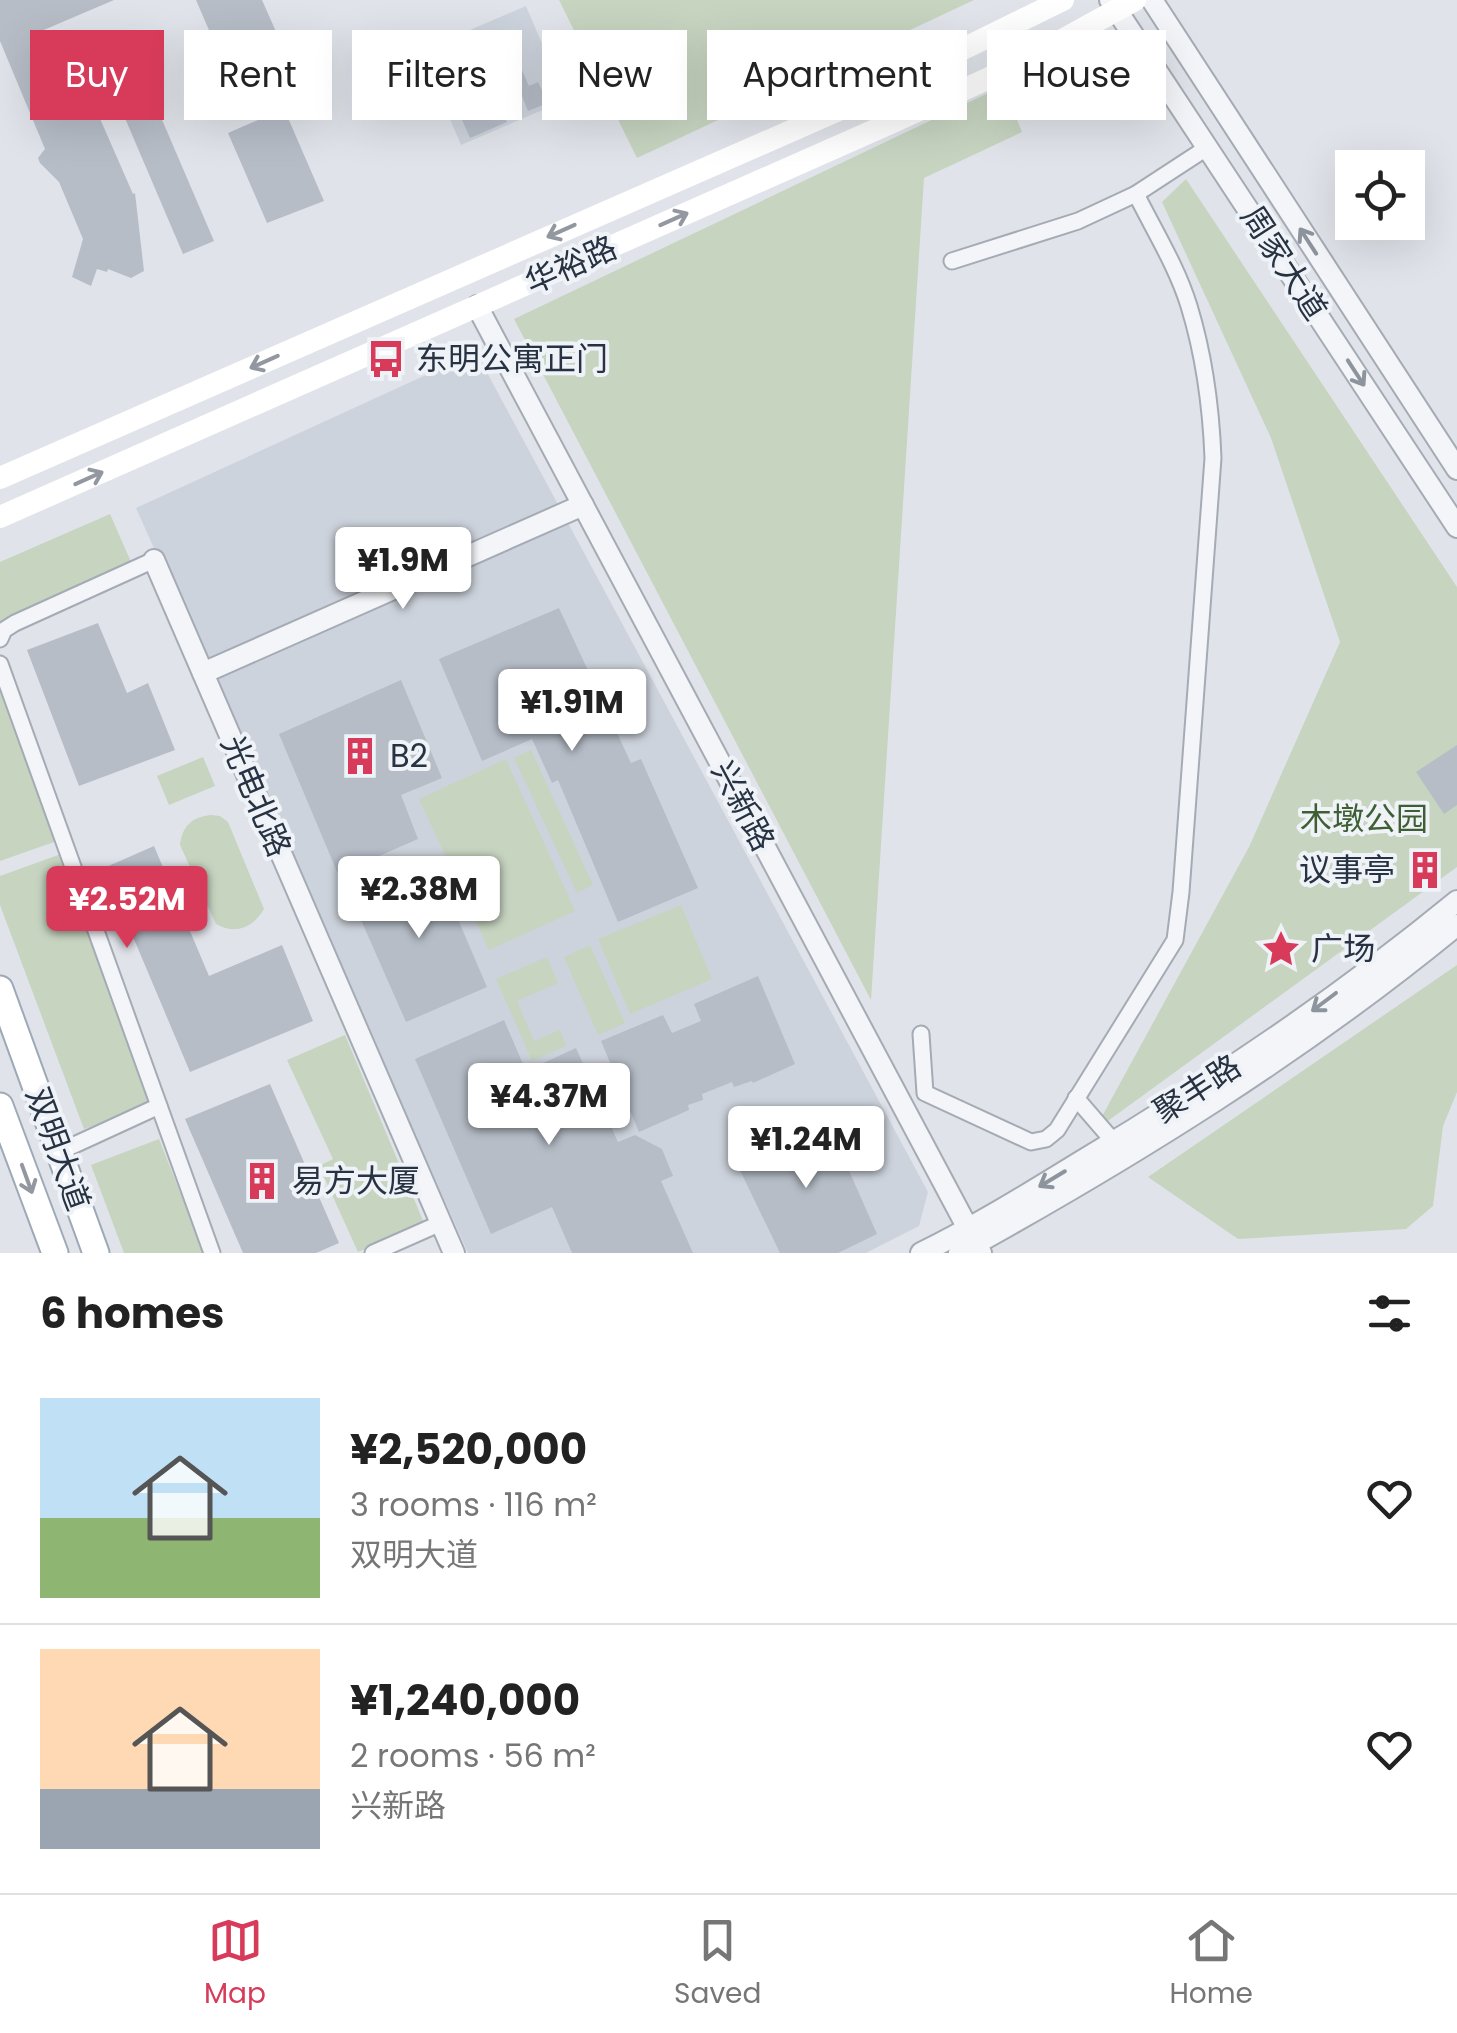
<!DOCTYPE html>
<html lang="en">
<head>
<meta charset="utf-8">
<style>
	body { margin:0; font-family:Poppins,"Noto Sans SC",sans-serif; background:#f2f2f2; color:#222; height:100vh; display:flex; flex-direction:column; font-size:38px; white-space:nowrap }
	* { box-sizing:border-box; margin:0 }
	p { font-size:32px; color:#767676 }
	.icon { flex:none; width:55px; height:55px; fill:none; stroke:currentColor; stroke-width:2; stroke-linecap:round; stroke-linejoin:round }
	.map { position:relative; height:1253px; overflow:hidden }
	.panel { display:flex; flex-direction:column; background:#fff; flex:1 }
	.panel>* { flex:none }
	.guide { position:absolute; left:30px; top:30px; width:1398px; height:90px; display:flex; gap:20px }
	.fabs { position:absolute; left:1335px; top:150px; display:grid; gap:20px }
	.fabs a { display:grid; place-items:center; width:90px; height:90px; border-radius:0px; background:#fff; box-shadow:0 10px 40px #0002; font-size:50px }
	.price { position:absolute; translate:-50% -85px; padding:0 22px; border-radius:10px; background:#fff; color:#222; font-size:32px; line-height:65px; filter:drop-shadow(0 2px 5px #0008) }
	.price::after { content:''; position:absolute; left:50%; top:60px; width:30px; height:22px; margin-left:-15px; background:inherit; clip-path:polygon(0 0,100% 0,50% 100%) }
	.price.selected { background:#d83b5a; color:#fff }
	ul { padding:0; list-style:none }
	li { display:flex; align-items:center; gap:30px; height:250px; padding:0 40px }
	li+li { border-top:2px solid #e0e0e0 }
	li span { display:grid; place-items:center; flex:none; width:280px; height:200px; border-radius:0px; color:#555 }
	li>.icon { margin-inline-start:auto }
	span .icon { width:120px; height:120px; fill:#fffc; stroke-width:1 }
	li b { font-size:42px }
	h2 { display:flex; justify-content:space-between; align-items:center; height:120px; padding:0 40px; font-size:42px }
	.chip { padding:0 35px; border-radius:0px; background:#fff; box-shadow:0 10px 40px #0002; font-size:35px; line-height:90px }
	.chip.selected { background:#d83b5a; color:#fff }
	.tabs { display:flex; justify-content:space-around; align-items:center; height:140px; border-top:2px solid #e0e0e0; background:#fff; font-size:28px; color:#767676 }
	.tabs a { display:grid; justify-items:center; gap:5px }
	.tabs .selected { color:#d83b5a }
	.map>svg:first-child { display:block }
</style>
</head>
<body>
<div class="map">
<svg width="1457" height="1253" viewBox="0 0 1457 1253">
	<rect width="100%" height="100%" fill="#e0e4ea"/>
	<g fill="#cdd3dc">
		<path d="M526,6L566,100L461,145L421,51Z"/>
		<path d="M476,352L928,1192L919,1226L866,1253H468L136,508Z"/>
	</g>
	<g fill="#c6d4c0">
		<path d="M559,0H974L637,158Z"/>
		<path d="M1003,86L1022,132L924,178L871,1000L514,319Z"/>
		<path d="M1186,179L1457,587V867L1094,1131L1249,847L1340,642L1271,438L1162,202Z"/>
		<path d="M110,514L131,562L0,625V562Z"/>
		<path d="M0,687L57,841L0,861Z"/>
		<path d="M531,750L593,885L577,893L514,758Z"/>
		<path d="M203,757L215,786L169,805L157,776Z"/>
		<path d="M506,759L575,911L489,950L419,799Z"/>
		<path d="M211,815L220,816L228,822L264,909C253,928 235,935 216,924L180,845C182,826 192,817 211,815Z"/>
		<path d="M61,854L152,1104L84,1129L0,905V876Z"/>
		<path d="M681,905L712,979L630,1014L598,939Z"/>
		<path d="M590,945L625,1023L598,1035L564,957Z"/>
		<path d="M547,957L558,983L517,1001L534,1041L560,1030L566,1046L532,1061L496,979Z"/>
		<path d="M1457,965V1092L1443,1126L1433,1206L1406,1229L1238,1239L1148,1177Z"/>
		<path d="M345,1035L424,1223L358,1252L319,1166L333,1159L287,1060Z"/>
		<path d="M159,1139L204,1253H124L91,1165Z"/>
	</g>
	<g fill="#b6bdc7">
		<path d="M0,0H114L32,35L51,84L80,73L133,194L135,193L144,271L131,278L108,269L107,272L97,269L91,286L72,277L83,239L59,182L40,163L38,158L45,149L0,41Z"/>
		<path d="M196,0H262L293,70L236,93Z"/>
		<path d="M468,33L479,57L496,49L507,74L521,68L529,86L538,82L548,103L528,111L522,96L500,106L507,122L470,138L447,86L454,83L437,46Z"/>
		<path d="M115,56L136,59L214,241L183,254L101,62Z"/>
		<path d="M285,111L324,201L267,223L228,133L276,112L277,115Z"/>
		<path d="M559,608L631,763L641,759L698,888L618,922L558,780L552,783L532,739L482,761L439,659Z"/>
		<path d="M98,623L127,693L148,683L175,750L79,786L27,650Z"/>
		<path d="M401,680L442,778L401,795L418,839L338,874L279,734Z"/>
		<path d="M1457,745V805L1444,814L1416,772Z"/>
		<path d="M154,846L209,976L282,945L313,1021L190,1072L104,868Z"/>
		<path d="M432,859L487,987L406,1022L350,895Z"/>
		<path d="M758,976L795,1064L753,1083L752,1081L734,1087L732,1082L702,1094L703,1100L688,1105L689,1110L639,1132L601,1041L663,1015L672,1033L701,1021L694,1004Z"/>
		<path d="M504,1020L526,1071L576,1048L618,1142L635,1135L662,1149L673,1176L661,1181L693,1253H572L552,1207L491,1234L415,1059Z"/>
		<path d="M270,1084L339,1243L316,1253H243L185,1119Z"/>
		<path d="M824,1114L877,1234L838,1253H780L734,1158Z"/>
	</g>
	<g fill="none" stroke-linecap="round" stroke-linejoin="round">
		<g stroke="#a5abb4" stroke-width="19">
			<g id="minor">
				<path d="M952,261L1078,221L1136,194L1208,147"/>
				<path d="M0,639L4,630L15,623L154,560"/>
				<path d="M0,664L212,1253"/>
				<path d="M921,1034L925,1093L1031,1142L1046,1139L1057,1130L1175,940L1181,892L1213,458C1211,407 1204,355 1189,306C1177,267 1154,230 1136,194"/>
				<path d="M1076,1098L1114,1142"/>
				<path d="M59,1152L159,1106"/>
				<path d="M373,1253L441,1223"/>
			</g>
		</g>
		<g stroke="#a5abb4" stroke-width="24">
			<g id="tertiary">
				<path d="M1110,0L1457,527"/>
				<path d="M1152,0L1457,469"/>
				<path d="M477,306L981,1253"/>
				<path d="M154,560L454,1253"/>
				<path d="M203,673L583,505"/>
				<path d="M921,1253C976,1226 1028,1194 1080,1162C1211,1084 1339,998 1457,901"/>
				<path d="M959,1253C1133,1157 1304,1051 1457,925"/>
			</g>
		</g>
		<g stroke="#9ea9b7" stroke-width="29">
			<g id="primary">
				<path d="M0,989L96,1253"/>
				<path d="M0,1106L55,1253"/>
			</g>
		</g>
		<use href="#minor" stroke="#f3f5f8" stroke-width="15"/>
		<use href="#tertiary" stroke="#f3f5f8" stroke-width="20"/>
		<g stroke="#fff" stroke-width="22">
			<path d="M0,478L841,109L1063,0"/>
			<path d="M0,517L893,122L1011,68L1135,0"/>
		</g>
		<use href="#primary" stroke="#fff" stroke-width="25"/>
	</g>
	<defs><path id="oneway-shaft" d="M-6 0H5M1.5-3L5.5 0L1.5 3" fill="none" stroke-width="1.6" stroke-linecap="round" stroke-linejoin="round" transform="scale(2.5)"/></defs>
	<g stroke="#9398a0">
		<use href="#oneway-shaft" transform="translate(674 219) rotate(-24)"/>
		<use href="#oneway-shaft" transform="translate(561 231) rotate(156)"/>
		<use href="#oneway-shaft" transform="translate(264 362) rotate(156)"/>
		<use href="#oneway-shaft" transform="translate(89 478) rotate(-24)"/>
		<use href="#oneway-shaft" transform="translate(27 1179) rotate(70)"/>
	</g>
	<g stroke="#8d949d">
		<use href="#oneway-shaft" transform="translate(1308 241) rotate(-123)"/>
		<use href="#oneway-shaft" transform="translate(1356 373) rotate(57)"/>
		<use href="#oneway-shaft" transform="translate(1324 1002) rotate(143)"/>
		<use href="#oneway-shaft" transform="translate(1052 1179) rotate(149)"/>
	</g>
	<defs>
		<g id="bus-bare" transform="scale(3)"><path d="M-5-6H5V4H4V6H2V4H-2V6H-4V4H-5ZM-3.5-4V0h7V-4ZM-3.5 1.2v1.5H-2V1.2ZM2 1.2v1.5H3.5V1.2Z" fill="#d83b5a" stroke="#eff3f7" stroke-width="2.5" paint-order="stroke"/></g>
		<g id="building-bare" transform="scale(3)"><path d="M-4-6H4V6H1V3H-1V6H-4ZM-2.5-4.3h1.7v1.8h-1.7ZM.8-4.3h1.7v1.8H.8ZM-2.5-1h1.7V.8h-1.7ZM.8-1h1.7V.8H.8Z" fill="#d83b5a" stroke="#eff3f7" stroke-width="2.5" paint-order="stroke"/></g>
		<g id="sight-bare" transform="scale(3)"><path d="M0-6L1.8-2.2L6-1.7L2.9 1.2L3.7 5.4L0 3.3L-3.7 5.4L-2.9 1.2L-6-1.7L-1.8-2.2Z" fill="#d83b5a" stroke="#eff3f7" stroke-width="2.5" paint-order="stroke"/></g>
	</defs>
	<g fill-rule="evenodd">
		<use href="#bus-bare" x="386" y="359"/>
		<use href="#building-bare" x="360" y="756"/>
		<use href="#building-bare" x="1425" y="870"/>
		<use href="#sight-bare" x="1281" y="949"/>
		<use href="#building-bare" x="262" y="1181"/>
	</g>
	<g text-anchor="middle" stroke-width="8" stroke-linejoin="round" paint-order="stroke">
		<g font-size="32" fill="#273242" stroke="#eff3f7">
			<text transform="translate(1284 263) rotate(57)" y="11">周家大道</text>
			<text transform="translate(571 265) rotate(-24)" y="11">华裕路</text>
			<text transform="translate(256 796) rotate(67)" y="11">光电北路</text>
			<text transform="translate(743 806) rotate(62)" y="11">兴新路</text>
			<text transform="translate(1197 1089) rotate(-33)" y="11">聚丰路</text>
			<text transform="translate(58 1149) rotate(70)" y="11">双明大道</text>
		</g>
		<g font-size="32" fill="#273242" stroke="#eff3f7" text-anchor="start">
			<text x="416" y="370">东明公寓正门</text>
			<text x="390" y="767">B2</text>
			<text x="1395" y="881" text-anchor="end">议事亭</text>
			<text x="1311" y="960">广场</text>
			<text x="292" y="1192">易方大厦</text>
		</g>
		<g font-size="32" fill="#3e5f33" stroke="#eff3f7">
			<text x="1364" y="830">木墩公园</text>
		</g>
	</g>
</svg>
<div class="fabs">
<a><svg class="icon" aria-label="locate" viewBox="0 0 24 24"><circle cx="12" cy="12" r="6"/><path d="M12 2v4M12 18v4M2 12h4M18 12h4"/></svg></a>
</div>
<b class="price" style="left:403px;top:612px">¥1.9M</b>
<b class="price" style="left:572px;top:754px">¥1.91M</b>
<b class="price" style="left:419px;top:941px">¥2.38M</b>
<b class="price selected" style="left:127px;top:951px">¥2.52M</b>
<b class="price" style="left:549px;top:1148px">¥4.37M</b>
<b class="price" style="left:806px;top:1191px">¥1.24M</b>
<div class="guide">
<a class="chip selected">Buy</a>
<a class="chip">Rent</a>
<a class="chip">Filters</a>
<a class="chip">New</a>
<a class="chip">Apartment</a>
<a class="chip">House</a>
</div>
</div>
<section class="panel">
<h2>6 homes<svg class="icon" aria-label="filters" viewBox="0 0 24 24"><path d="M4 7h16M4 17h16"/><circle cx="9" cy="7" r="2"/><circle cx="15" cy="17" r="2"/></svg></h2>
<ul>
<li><span style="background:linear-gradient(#bfe0f5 60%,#8fb573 0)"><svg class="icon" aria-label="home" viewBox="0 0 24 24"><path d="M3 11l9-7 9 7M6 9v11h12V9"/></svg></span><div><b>¥2,520,000</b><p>3 rooms · 116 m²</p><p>双明大道</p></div><svg class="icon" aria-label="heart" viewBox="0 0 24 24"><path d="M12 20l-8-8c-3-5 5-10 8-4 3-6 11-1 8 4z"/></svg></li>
<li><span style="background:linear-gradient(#ffd9b3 70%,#9aa5b1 0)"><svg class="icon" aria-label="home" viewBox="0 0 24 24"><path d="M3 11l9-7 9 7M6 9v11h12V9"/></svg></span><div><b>¥1,240,000</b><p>2 rooms · 56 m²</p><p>兴新路</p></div><svg class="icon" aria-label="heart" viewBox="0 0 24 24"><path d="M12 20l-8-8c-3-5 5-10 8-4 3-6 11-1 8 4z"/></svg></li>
</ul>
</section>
<nav class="tabs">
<a class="selected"><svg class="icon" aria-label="map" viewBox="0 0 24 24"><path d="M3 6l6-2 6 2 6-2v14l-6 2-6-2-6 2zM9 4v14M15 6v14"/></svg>Map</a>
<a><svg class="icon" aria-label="saved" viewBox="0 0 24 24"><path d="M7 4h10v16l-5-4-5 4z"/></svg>Saved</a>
<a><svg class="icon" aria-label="home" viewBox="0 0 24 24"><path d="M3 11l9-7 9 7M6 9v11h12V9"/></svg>Home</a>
</nav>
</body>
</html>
